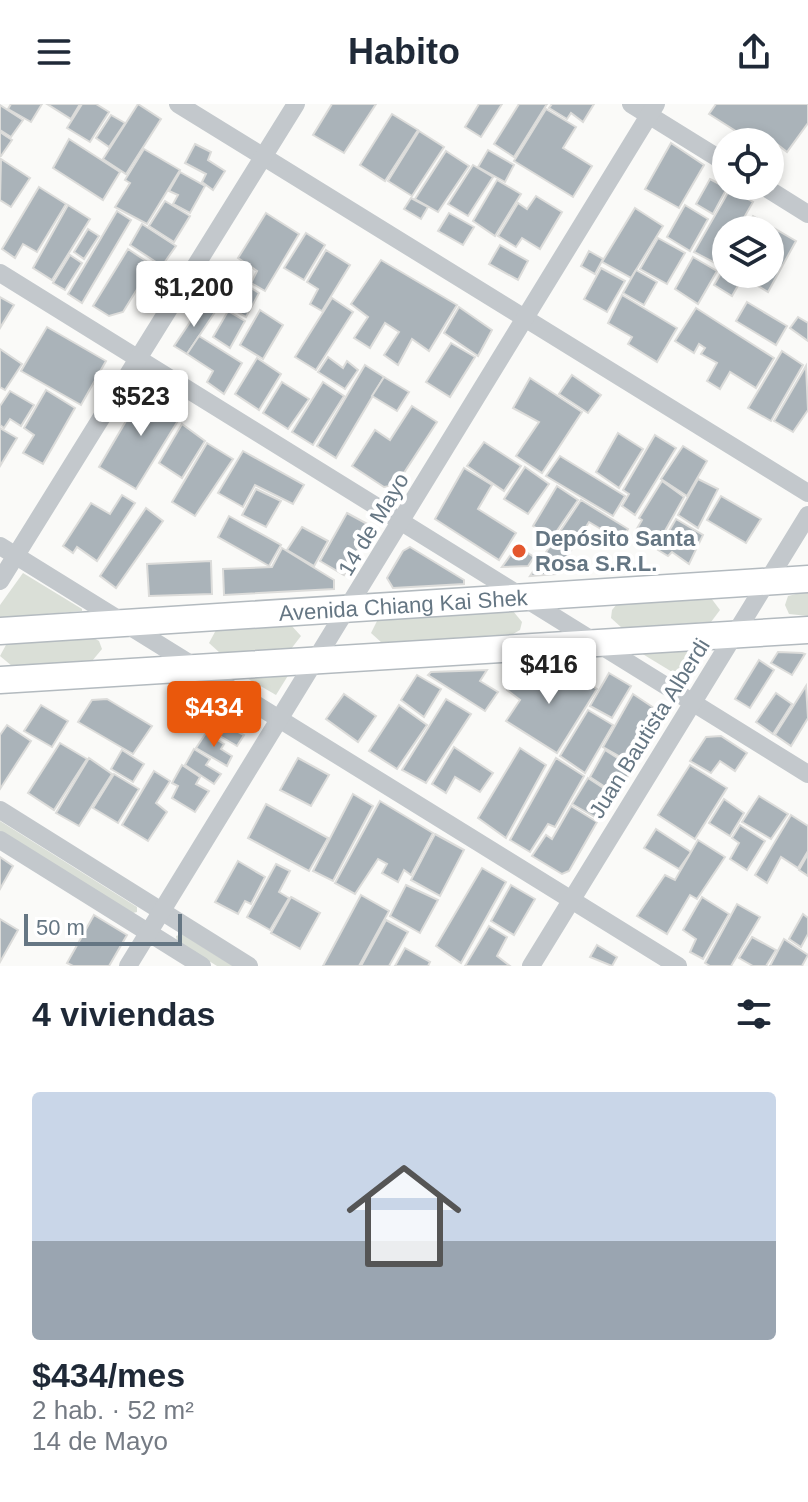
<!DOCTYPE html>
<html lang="es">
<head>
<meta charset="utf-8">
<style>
	body { margin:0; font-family:Arial,sans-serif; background:#f6f6f7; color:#1f2937; height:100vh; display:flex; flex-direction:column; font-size:30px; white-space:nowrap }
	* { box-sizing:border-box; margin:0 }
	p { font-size:26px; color:#747a83 }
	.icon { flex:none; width:44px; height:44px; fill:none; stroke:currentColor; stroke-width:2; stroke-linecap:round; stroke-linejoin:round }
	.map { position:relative; height:862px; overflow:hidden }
	.side { display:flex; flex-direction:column; background:#fff; flex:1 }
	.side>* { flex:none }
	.tools { position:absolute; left:712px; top:24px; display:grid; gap:16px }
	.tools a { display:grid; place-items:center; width:72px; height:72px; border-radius:50%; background:#fff; box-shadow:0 4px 12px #0003; font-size:40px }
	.scale { position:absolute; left:24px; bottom:20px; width:158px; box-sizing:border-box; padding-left:8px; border:4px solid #657683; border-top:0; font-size:22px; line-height:28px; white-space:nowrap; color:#657683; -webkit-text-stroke:6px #fff; paint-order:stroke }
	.price { position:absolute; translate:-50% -68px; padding:0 18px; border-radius:8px; background:#fff; color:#222; font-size:26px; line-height:52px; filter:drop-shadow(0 2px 4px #0008) }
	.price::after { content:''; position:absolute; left:50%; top:48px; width:24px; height:18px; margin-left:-12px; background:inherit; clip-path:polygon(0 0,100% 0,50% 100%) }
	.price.current { background:#ea580c; color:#fff }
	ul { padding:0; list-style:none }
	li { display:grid; align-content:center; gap:16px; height:424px; padding:0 32px }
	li+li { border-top:2px solid #e0e1e3 }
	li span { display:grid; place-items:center; height:248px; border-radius:8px; color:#555 }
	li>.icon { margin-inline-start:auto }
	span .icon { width:144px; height:144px; fill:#fffc; stroke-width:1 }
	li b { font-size:34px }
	h2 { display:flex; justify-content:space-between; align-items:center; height:96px; padding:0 32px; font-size:34px }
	header { display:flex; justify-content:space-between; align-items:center; height:104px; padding:0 32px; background:#fff; font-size:36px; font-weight:700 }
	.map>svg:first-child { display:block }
</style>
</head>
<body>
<header><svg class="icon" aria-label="menu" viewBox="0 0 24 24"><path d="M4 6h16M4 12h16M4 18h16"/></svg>Habito<svg class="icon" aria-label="share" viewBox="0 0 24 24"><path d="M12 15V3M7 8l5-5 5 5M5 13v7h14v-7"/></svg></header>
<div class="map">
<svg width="808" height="862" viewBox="0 0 808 862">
	<rect width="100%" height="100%" fill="#fafaf8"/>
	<g fill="#dadfd7">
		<path d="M23,469L82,505V507L0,514V501Z"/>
		<path d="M808,487V512L789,510L785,501L788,492Z"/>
		<path d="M711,494L720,506L711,518L622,524L611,514L612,506L617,500Z"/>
		<path d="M513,507L522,518L520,526L513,530L382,539L371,529L378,515Z"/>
		<path d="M290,520L301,532L291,545L220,549L209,539L216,526Z"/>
		<path d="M92,533L99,537L102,545L92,557L12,562L0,552L7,539Z"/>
		<path d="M701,544L705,549L687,577L641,549Z"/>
		<path d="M289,570L276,591L243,572Z"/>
		<path d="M0,717L137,803V808L133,809L0,727Z"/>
		<path d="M182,830L233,862H217L177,837L176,832Z"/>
	</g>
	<g fill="#aab3b9" stroke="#dcdcda" stroke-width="2">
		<path d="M11,0H42L31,18L8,5Z"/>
		<path d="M47,0H80L71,15Z"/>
		<path d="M82,0H96L109,8L90,38L67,24Z"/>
		<path d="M138,0L161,15L126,70L103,55Z"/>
		<path d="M332,0H376L344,49L313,31Z"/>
		<path d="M479,0H502L481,33L465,23Z"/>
		<path d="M519,0H547L514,53L494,40Z"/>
		<path d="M552,0H594L583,18L571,9L567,15L549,4Z"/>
		<path d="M716,0H808V19L787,48L778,41L772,50L770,38H753L709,10Z"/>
		<path d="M0,1L23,16L11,33L0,26Z"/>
		<path d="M546,5L576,23L563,44L592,62L573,93L514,57Z"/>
		<path d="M392,10L418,26L385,77L360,61Z"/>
		<path d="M111,11L125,19L109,43L96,34Z"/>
		<path d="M419,27L444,43L412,92L388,77Z"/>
		<path d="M0,28L12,36L1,52H0Z"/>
		<path d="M69,35L120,68L103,96L53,64Z"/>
		<path d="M671,39L704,61L679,104L645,85Z"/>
		<path d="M195,40L211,48L208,56L225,67L213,86L202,78L206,70L185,59Z"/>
		<path d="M144,45L180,66L147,120L115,103L130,79L125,76Z"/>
		<path d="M488,46L514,61L505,78L478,63Z"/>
		<path d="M446,47L469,62L438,108L415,95Z"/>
		<path d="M1,55L30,74L11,103L0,96Z"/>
		<path d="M473,61L493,73L468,112L448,100Z"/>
		<path d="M180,68L205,82L190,109L173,100L178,91L169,87Z"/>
		<path d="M710,75L727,84L713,110L696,100Z"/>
		<path d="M497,76L521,90L495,132L473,117Z"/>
		<path d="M39,83L66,100L37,148L23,140L15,154L2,145Z"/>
		<path d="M730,85L753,98L737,126H726V145L717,160L694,148Z"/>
		<path d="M536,92L562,108L540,145L522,134L516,143L498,132L518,99L527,105Z"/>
		<path d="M411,94L428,103L421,115L404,105Z"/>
		<path d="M165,97L190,112L174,138L149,122Z"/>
		<path d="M68,101L90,115L52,176L33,164Z"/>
		<path d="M685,101L708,115L690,147L667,133Z"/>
		<path d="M635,104L663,122L631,174L602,158Z"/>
		<path d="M117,107L131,116L82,199L68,190Z"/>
		<path d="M266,109L299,130L265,187L251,179L257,167L238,154Z"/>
		<path d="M449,109L474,123L463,141L438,127Z"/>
		<path d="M753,112L796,137L768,188L743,173L732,192L714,181L726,161V170H770V126H745Z"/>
		<path d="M142,120L176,142L162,162L130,141Z"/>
		<path d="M88,125L99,132L84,155L74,148Z"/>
		<path d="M306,129L325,141L304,176L284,164Z"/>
		<path d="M658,134L685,149L667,180L640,165Z"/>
		<path d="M500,141L528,157L518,176L489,160Z"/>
		<path d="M128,145L152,161L123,208L109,212L93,202Z"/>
		<path d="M326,146L350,161L322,207L310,200L318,185L307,178Z"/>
		<path d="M589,147L603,155L595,170L581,162Z"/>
		<path d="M70,151L82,159L65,186L53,179Z"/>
		<path d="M693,153L717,167L698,200L675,185Z"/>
		<path d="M381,156L457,201L429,247L412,235L398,261L384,251L399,228L385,219L370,244L354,234L368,213L351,200Z"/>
		<path d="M601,164L625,177L607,208L584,195Z"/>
		<path d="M223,166L259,189L246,213L209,191Z"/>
		<path d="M636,166L657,178L644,201L623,189Z"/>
		<path d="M622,191L677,224L657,258L628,240L632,233L608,219Z"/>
		<path d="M0,193L14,201L0,224Z"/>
		<path d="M332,194L353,208L316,266L295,253Z"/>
		<path d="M747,198L787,222L776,241L736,217Z"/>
		<path d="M202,200L215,208L187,250L174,242Z"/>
		<path d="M459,203L492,226L478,252L444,229Z"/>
		<path d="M696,204L774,254L756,284L730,268L720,285L707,277L717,259L701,250L705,244L699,240L694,249L675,237Z"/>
		<path d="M260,206L283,221L263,255L240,241Z"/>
		<path d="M228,207L245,217L230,244L213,233Z"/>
		<path d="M798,213L808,219V237L790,224Z"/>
		<path d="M47,223L106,257L81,301L21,267Z"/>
		<path d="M199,232L242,259L224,290L207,278L213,267L187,250Z"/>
		<path d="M451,239L475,253L450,293L426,278Z"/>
		<path d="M0,245L22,260L5,286L0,283Z"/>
		<path d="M782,247L803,261L771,317L748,304Z"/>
		<path d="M328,253L343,264L347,257L358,266L345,285L318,268Z"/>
		<path d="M257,254L281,270L259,306L235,290Z"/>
		<path d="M365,261L384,273L336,354L317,342Z"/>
		<path d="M806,262L808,306L793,328L774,317Z"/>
		<path d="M572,271L601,291L588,309L559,290Z"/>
		<path d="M384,273L409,288L397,307L372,292Z"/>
		<path d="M530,274L582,308L542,369L516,352L539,318L513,304Z"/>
		<path d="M282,278L309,295L288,325L263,309Z"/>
		<path d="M323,278L344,292L313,341L292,328Z"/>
		<path d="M146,283L184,307L136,385L99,363Z"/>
		<path d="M46,286L75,304L43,360L23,349L34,331L24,324Z"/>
		<path d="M10,287L34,301L21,322L10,315L4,324L0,321V302Z"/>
		<path d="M412,302L437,318L396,381L384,383L352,362L375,326L390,336Z"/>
		<path d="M182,320L205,337L182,374L159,359Z"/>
		<path d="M0,324L17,334L0,362Z"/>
		<path d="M618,329L643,345L619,384L596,368Z"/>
		<path d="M655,331L676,344L635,411L622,402L629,390L623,386Z"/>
		<path d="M484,338L521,362L504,387L467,362Z"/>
		<path d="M207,339L233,355L195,412L172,398Z"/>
		<path d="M683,342L707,357L687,392L661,375Z"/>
		<path d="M243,347L304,381L293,400L255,381L243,403L218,389Z"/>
		<path d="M560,352L625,392L613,412L546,372Z"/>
		<path d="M525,363L549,380L528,410L504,395Z"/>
		<path d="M464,364L492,381L478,405L516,429L499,456L435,415Z"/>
		<path d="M698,375L718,385L698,424L678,411Z"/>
		<path d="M662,377L684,393L657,441L635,428L642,416L639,414Z"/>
		<path d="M557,382L578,396L552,434L533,422Z"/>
		<path d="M256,385L281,397L266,423L242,411Z"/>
		<path d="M122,391L135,399L97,457L77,443L73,449L63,442L91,399L110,410Z"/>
		<path d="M721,392L761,415L746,439L707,416Z"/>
		<path d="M581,396L628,425L621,437L589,418L556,470L530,472Z"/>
		<path d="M146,404L163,417L116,484L100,472Z"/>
		<path d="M347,409L371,422L344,471L320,457Z"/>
		<path d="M229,412L281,441L269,462L218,433Z"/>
		<path d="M676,415L703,431L689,460L672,448L668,452L658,446Z"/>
		<path d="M302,423L328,437L314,462L287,446Z"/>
		<path d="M517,442L534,453L528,462L502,463Z"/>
		<path d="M410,443L464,476V480L393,484L387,474L403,447Z"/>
		<path d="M282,444L334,476V485L224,491L223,465L272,463Z"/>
		<path d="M211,457L212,490L149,492L147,460Z"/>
		<path d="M778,548L802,549L805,550L792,571L771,559Z"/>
		<path d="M759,556L774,566L750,604L735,595Z"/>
		<path d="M487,566L480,577L498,588L485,607L428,571L431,568Z"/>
		<path d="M570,568L597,585L557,649L506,617L520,596L507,586L518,571Z"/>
		<path d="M609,569L631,582L612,614L590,602Z"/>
		<path d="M417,571L441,585L424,613L401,596Z"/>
		<path d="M806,582L808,614L791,642L775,631Z"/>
		<path d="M776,589L792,600L773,630L756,618Z"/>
		<path d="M344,590L376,612L358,638L326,615Z"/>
		<path d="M633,590L663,610L633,660L603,643Z"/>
		<path d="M107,595L152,622L133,650L78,618L92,596Z"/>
		<path d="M446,595L471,610L426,679L402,666Z"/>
		<path d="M41,601L68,617L52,643L24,627Z"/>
		<path d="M399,601L427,621L397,665L369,647Z"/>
		<path d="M588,606L613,621L585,669L560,652Z"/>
		<path d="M218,609L232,617L229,623L244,631L237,642L208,625Z"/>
		<path d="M7,621L31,637L0,685V631Z"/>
		<path d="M206,629L224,640L221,645L232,652L227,662L196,644Z"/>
		<path d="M721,632L747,649L735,667L720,657L711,669L690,657L706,633Z"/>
		<path d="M60,639L87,655L54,706L28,689Z"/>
		<path d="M454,643L493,669L480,688L455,673L446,689L432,680Z"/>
		<path d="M520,644L546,661L506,734L478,714Z"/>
		<path d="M194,645L210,655L206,661L221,670L214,680L185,661Z"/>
		<path d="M122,646L144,660L133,678L111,665Z"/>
		<path d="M605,646L633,664L616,690L590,673Z"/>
		<path d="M89,654L112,670L79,722L56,709Z"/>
		<path d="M298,654L329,671L311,702L280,686Z"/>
		<path d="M556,654L584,672L555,723L548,720L530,748L510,736Z"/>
		<path d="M182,661L200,673L196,680L209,687L195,708L172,694L178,682L172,679Z"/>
		<path d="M690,661L727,684L695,735L658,711Z"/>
		<path d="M154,667L170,677L156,699L167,708L148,737L122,721Z"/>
		<path d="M114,670L139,685L118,719L93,704Z"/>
		<path d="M588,674L614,691L600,716L572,700Z"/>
		<path d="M353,690L373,702L333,777L313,767Z"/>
		<path d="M759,692L788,710L771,735L742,718Z"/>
		<path d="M724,695L744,709L730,732L709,719Z"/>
		<path d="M380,697L433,729L411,771L404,766L398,778L382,769L387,760L378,755L355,790L335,779Z"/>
		<path d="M266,700L328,734L309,767L248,734Z"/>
		<path d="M571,702L597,718L569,767L562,770L532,752L546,731L552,735Z"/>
		<path d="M791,711L808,722V747L798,764L781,753L767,779L755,771Z"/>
		<path d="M740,721L765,737L747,766L730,755L739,739L732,734Z"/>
		<path d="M656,725L691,748L679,765L644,744Z"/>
		<path d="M435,730L464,746L440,792L411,776Z"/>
		<path d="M698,736L725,753L697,795L690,791L667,830L637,812L665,771L675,776Z"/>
		<path d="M808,750V772L799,766Z"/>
		<path d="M0,753L13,762L0,785Z"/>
		<path d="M238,757L265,773L251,800L245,797L238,810L215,798Z"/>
		<path d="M276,760L290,767L279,788L289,794L270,826L247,813Z"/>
		<path d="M482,764L506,778L461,859L436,842Z"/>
		<path d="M406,781L438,796L420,829L390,812Z"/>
		<path d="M511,781L535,795L514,831L491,817Z"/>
		<path d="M361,791L389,807L359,862H323Z"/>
		<path d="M291,793L320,809L300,845L271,829Z"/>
		<path d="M702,793L729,810L703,855L690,848L696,835L683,826Z"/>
		<path d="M737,800L760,813L731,862H710L705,859Z"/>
		<path d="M803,810L808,814V830L801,843L789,835Z"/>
		<path d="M94,811L127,831L109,862H73L67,859Z"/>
		<path d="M0,815L18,826L0,858Z"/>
		<path d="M386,816L408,828L389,862H361Z"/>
		<path d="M489,822L507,833L497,852L510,862H465Z"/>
		<path d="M752,833L776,846L766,862H753L739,854Z"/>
		<path d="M784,835L808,851L802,862H770Z"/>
		<path d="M597,841L617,853L612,862L590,853Z"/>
		<path d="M405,844L430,858L428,862H395Z"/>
	</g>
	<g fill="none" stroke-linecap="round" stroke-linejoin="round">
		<g stroke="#b3babf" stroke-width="29">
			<g id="secondary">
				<path id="s1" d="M0,527L808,475"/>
				<path d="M0,576L808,526"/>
			</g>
		</g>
		<g stroke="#c3c8cc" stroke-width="18">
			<path d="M178,0L808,389"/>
			<path d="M631,0L726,59"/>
			<path d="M763,82L808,110"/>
			<path d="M0,169L808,670"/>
			<path d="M0,442L678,862"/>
			<path d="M0,477L296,0"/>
			<path d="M0,706L249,862"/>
			<path d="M0,736L202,862"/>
			<path d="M128,862L656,0"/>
			<path d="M531,862L808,411"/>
		</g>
		<use href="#secondary" stroke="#fff" stroke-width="26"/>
	</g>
	<circle fill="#e4572e" stroke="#fff" stroke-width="3" cx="519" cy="447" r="8"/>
	<g text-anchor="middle" stroke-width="8" stroke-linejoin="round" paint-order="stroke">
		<g font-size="22" fill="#657683" stroke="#fff">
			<text transform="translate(373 420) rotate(-59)" y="8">14 de Mayo</text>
			<text dy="8" stroke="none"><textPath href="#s1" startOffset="404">Avenida Chiang Kai Shek</textPath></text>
			<text transform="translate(649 624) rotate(-58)" y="8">Juan Bautista Alberdi</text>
		</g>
		<g font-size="22" font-weight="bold" fill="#657683" stroke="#fff" text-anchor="start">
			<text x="535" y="442">Depósito Santa<tspan x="535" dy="25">Rosa S.R.L.</tspan></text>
		</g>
	</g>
</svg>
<div class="tools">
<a><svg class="icon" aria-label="locate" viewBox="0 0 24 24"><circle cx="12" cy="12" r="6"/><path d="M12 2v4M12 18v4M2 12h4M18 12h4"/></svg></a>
<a><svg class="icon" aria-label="layers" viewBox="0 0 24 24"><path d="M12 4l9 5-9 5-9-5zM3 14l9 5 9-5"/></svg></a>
</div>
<div class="scale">50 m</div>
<b class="price" style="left:194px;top:225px">$1,200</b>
<b class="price" style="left:141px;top:334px">$523</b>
<b class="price" style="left:549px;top:602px">$416</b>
<b class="price current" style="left:214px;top:645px">$434</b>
</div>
<section class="side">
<h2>4 viviendas<svg class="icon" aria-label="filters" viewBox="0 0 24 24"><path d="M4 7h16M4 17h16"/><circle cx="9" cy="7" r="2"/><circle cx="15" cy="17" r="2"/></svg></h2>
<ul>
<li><span style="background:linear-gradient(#c9d6e8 60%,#9aa5b1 0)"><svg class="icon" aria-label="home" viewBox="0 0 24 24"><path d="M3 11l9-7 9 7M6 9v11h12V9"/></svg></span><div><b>$434/mes</b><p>2 hab. · 52 m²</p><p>14 de Mayo</p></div></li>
</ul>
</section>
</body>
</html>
